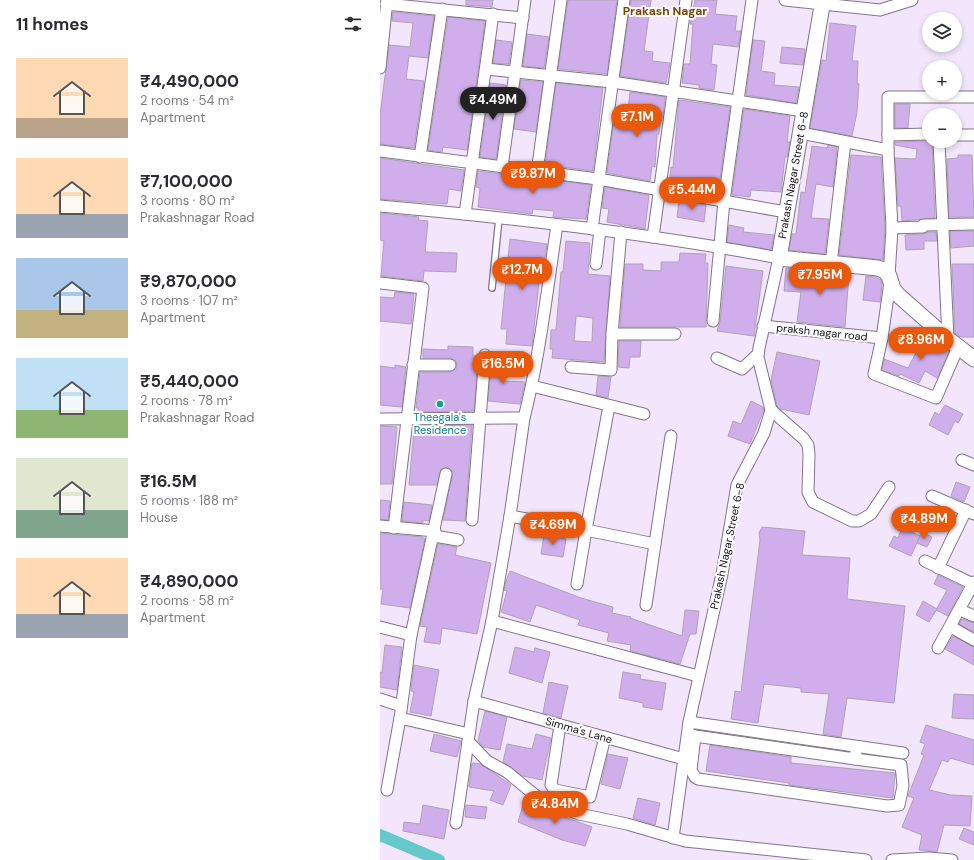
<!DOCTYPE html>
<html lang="en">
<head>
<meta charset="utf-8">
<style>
	body { margin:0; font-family:"DM Sans",sans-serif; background:#f7f7f7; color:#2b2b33; height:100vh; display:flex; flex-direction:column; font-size:15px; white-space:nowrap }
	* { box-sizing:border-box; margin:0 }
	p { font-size:13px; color:#7c7c81 }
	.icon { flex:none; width:22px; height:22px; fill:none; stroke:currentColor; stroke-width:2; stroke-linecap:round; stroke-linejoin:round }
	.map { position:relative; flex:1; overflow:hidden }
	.sheet { display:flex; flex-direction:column; background:#fff; width:380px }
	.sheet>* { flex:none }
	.controls { position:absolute; left:542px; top:12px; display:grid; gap:8px }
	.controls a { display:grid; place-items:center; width:40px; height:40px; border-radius:50%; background:#fff; box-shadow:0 2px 6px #0003; font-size:20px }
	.price { position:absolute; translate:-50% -34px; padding:0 9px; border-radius:14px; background:#ea580c; color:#fff; font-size:13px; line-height:26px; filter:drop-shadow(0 1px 2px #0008) }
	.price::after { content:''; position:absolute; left:50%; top:24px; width:12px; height:9px; margin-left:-6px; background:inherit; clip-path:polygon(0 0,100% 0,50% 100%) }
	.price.selected { background:#222; color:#fff }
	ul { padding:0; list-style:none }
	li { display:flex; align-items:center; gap:12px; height:100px; padding:0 16px }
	li span { display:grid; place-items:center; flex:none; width:112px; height:80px; border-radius:0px; color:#555 }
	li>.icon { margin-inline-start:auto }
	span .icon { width:48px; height:48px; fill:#fffc; stroke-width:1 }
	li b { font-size:17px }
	h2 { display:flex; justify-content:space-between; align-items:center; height:48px; padding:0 16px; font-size:17px }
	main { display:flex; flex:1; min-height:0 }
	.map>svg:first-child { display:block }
</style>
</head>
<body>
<main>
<section class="sheet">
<h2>11 homes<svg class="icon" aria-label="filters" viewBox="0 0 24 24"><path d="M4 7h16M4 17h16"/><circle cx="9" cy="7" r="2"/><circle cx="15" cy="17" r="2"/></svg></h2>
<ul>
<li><span style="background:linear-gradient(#ffd9b3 75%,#b9a48a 0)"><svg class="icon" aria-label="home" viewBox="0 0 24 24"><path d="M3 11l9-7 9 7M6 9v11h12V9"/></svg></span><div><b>₹4,490,000</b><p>2 rooms · 54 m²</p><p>Apartment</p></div></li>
<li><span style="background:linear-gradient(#ffd9b3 70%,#9aa5b1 0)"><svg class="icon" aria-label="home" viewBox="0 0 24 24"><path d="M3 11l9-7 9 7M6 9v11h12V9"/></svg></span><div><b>₹7,100,000</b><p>3 rooms · 80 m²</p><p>Prakashnagar Road</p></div></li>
<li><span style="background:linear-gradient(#a9c7e8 65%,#c2b280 0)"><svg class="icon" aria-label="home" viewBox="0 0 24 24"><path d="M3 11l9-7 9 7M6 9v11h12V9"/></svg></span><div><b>₹9,870,000</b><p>3 rooms · 107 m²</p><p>Apartment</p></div></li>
<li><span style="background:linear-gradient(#bfe0f5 65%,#8fb573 0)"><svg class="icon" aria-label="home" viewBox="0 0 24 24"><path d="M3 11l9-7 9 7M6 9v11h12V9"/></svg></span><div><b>₹5,440,000</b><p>2 rooms · 78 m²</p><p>Prakashnagar Road</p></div></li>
<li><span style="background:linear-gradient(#dfe7d0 65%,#7fa58c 0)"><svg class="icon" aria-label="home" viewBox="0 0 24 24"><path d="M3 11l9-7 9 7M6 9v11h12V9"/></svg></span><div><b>₹16.5M</b><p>5 rooms · 188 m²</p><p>House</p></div></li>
<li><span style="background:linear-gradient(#ffd9b3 70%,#9aa5b1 0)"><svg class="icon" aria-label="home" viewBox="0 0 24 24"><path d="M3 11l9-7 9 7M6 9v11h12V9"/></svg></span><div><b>₹4,890,000</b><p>2 rooms · 58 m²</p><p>Apartment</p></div></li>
</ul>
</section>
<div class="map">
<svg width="594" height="860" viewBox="0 0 594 860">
	<rect width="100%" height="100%" fill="#f2e5fc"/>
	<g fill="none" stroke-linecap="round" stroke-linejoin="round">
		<path stroke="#65c8cb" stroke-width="12" d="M0,835L59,860"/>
	</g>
	<g fill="#d0aeec" stroke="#aea2b8" fill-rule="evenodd">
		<path d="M86,0H113L112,7L86,5Z"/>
		<path d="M188,0H237L227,74L178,69Z"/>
		<path d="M251,0H271L264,51L273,52L272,61L290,63L286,83L240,76Z"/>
		<path d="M315,0H337L335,14L357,16L355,31H361L358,47L333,44L331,64L337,65L334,90L319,88V85L302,83L304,64H310L313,24H310Z"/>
		<path d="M13,12L54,16L48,58L29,56L26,79L44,81L34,148L0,144V115L9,45L30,47L33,23L12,21Z"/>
		<path d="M68,17L105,21L87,150L63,147L62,152L48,150Z"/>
		<path d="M450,23L476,26L472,61H478L477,83L479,84L477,112L472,136L430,128L442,60L446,61Z"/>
		<path d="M147,34L169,37L164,68L143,66Z"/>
		<path d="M116,40L132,42L129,64L113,63Z"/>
		<path d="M373,40L385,41L381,71L395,73L394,85L419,87L416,103L366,95Z"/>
		<path d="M402,47L425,49L423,65L400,63Z"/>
		<path d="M141,80L163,82L156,132L134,129Z"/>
		<path d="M110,83L126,85L116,159L100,157Z"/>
		<path d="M176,83L223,88L213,171L165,165Z"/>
		<path d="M250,92L285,97L283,117H281L279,134H277L275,167L272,166L270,181L227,173L234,120L247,121Z"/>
		<path d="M299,100L350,107L338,193L289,184L291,167L293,168Z"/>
		<path d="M515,104H530L528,128H515Z"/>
		<path d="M364,109L410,116L407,142H410L407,157H405L401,192L371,190L370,197L352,195Z"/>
		<path d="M552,141L555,218L522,221L521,206H518L515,158L536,159L537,149L515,145V142Z"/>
		<path d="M448,145L457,147L453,187L436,184L431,218L449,219L445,254L409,250L412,234H416L421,192L425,193L432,146L447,148Z"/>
		<path d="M471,155L501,157L505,228L503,260L459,255Z"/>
		<path d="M578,155H592L594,217H569L567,159L578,158Z"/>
		<path d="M0,158L84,170L81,191L69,189L67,204L0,199Z"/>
		<path d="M98,171L211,185L206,219L173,217L174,211L153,209L152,214L98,207L100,188L96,187Z"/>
		<path d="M225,187L269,195L265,229L227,222L229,209L222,208Z"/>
		<path d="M299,200L326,205L324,222L297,217Z"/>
		<path d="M0,213L39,217L38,220L48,221L45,252L77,253L76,272L44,271L43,281L1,276L4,241L0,240Z"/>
		<path d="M349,225L364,228L363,232L394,235L391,250L347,242Z"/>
		<path d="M570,231H594V246L571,248Z"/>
		<path d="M548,232H556L557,241H544V249L526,250L525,235L543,234Z"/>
		<path d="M130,239L167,244L161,283H159L152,346L126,344L127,329H121Z"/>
		<path d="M186,241L210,243L208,274L230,276L224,362L172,358L173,349H170L171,330H176L181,272H183ZM196,316L213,318L212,342L194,341Z"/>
		<path d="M300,253L326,254L325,263H328L326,327H240L245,264H263V270L281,271V262H299Z"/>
		<path d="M572,264H594V337H580L575,333Z"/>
		<path d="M346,266L383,271L374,336L337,331L340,322Z"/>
		<path d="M406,268L469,274L465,327L417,322L421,292L404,291Z"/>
		<path d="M486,276L496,277L501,280L502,285L500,302L483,300Z"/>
		<path d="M15,292L34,294L31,324L0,321V297L14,298Z"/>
		<path d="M543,332L549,334L554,341L569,351L557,378L545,371L539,383L520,374L519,376L502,370L504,359L528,368L539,347Z"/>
		<path d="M239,341H261L260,357H250L249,368L238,367Z"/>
		<path d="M68,346L93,347V356H98L94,411L38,412V408H36L40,372H70L76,369L77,365L76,361L70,358H43V349L68,350Z"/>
		<path d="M397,352L440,361L429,415L401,409L397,406L391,380Z"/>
		<path d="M112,357H123L124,381L145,382L140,404L108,401Z"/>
		<path d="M15,365L26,367L22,407L0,405V366L15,368Z"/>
		<path d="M218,376L231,377L228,398L216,395Z"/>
		<path d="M371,401L383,407L384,409L370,444L348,436L353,421L361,424Z"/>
		<path d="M565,405L583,414L578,423L575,421L568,435L549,425L555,412L559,415Z"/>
		<path d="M92,425L85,521L63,520L73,472L68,467L61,469L57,485H29L34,429L54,431V426Z"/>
		<path d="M0,426L17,427L12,484H0Z"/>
		<path d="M576,482L590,487L584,502L571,496Z"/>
		<path d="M0,500L10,501L8,520L0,519Z"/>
		<path d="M24,502L52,505L49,521L43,520V523L22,521Z"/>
		<path d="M382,527L425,531L422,555L470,558L467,599L525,606L514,703L467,698L461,737L443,734L449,694L421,692V688L384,684L378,723L351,719L355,691L361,692L380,540L379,533Z"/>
		<path d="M522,528L540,536L531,556L509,546L514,536L518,538Z"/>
		<path d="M542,532L552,537L547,547L537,543Z"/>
		<path d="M0,533L42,537L45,539L30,608L1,604L3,589H0Z"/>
		<path d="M164,535L186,539L183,557L161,554Z"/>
		<path d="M58,544L77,547L75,555L111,563L97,634L62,628L60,644L44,642L47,627L40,626Z"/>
		<path d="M130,571L201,598L233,607L232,613L251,617L250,618L302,636L305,610L319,611L316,634H310L300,664L250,651L251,645L227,641L229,633L198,625L200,620L156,605L150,622L121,612L127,591L124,590L126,581Z"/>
		<path d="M558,575L583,587L568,616L556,610L567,590L554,584Z"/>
		<path d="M543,601L557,609L549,622L536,615Z"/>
		<path d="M582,619L594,623V632L579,624Z"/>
		<path d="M573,636L594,647V665L565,649Z"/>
		<path d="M5,645L22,647L17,690L0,687V672L2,673Z"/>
		<path d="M135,647L154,652L155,648L170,652L162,683L129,673Z"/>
		<path d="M34,665L59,670L51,716L30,712L34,692L31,691Z"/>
		<path d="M243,672L261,675L260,679L286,683L282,710L263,707V703L239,698Z"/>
		<path d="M169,682L188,686L181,718L163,713Z"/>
		<path d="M574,694L594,695V719L572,718Z"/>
		<path d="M105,711L127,717L120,750L103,747L98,741Z"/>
		<path d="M546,725L594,740V765L570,758L568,762L562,760L549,790L571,795L592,796L590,826L564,825L557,852L539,850L542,835L522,827L534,798L528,796L544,755L541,754L545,744L540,742Z"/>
		<path d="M54,734L81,741L77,757L50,751Z"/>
		<path d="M156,734L171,738L162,780L143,776L123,762L127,744L152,749Z"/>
		<path d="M330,745L411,757V763L515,773L513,798L409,785V783L326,771Z"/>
		<path d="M228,754L248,758L240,789L221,784Z"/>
		<path d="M92,763L101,764L131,785L123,805L110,800L114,791L89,787Z"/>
		<path d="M258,798L280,803L275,825L253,818Z"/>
		<path d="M144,802L212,827L205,846L182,840L138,822Z"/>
		<path d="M43,805L69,810L64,839L23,831L24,822L40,824Z"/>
		<path d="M86,805L107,807L105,819L85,817Z"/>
		<path d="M584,828L594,832V845L579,839Z"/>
	</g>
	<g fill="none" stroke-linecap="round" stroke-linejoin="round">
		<g stroke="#81758a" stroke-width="8">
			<path id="lane" d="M112,288L119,218"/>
		</g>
		<g stroke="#81758a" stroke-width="13">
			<g id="street">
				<path d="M405,0L500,10L532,0"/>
				<path d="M6,4L143,18"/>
				<path d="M0,68L7,0"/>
				<path d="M106,69L232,82L424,111"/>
				<path d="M421,133L508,150L512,228L509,276"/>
				<path d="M508,135L549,134"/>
				<path d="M575,135H594"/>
				<path d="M559,141L568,339"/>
				<path d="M508,150V97H594"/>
				<path d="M0,151L218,179L406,212"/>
				<path d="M40,157L62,9"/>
				<path d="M122,167L145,0"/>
				<path d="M157,172L181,0"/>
				<path d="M0,206C134,218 268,233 399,258L379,348L378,357L391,410L384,433L357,485L342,574L309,722L293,838"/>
				<path d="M85,214L113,14"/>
				<path d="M512,228L543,227V225L594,224"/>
				<path d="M212,229L244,0"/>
				<path d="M273,237L306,0"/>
				<path d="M216,264L220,230"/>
				<path d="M451,264L465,142"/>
				<path d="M510,282L502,338L494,374L556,398L579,345"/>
				<path d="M0,283L43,288L14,528"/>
				<path d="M333,321L344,201L372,0"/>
				<path d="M383,326L502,338"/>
				<path d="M232,334H295"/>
				<path d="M337,358L362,369L378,354"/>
				<path d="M33,365H70"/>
				<path d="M191,367L231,370L232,334L241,232"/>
				<path d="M152,386L264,414"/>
				<path d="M229,406L206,530L275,544L291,436"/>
				<path d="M391,410L424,439L428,445L429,454L428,492L433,502L472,521H479L491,514L509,487"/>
				<path d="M0,419L144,418"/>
				<path d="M582,460L594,465"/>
				<path d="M552,496L594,514"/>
				<path d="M130,516L206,530L197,584"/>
				<path d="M92,520L105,355"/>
				<path d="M0,526L55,531"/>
				<path d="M54,536L78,540"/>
				<path d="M545,561L593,584L594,582"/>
				<path d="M558,568L586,510"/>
				<path d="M266,605L275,544"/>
				<path d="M580,610L594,616"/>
				<path d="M112,621L318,676"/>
				<path d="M0,627L31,635"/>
				<path d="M571,627L594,640"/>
				<path d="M558,648L593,584"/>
				<path d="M0,699L21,706"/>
				<path d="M94,701L304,759"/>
				<path d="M20,718L89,734"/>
				<path d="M309,722L523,753"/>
				<path d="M180,725L171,785L175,790L210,797L225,737"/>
				<path d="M308,735L475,759L476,751"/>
				<path d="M315,736L311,770L315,777L318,779L507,806L519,805L523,786L521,765L475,759"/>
				<path d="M88,741L107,761L127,772L161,800L199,814L247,824L305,841L486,860"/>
				<path d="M7,790L20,718L31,635L66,474"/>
				<path d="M76,823L94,701L112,621L130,516L144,418C160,355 167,290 177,225"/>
				<path d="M512,860L549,858L572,860"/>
			</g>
		</g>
		<g stroke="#81758a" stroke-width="17">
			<path id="secondary" d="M443,0L399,258L498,268L505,271L509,276L513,289L517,294L568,339L594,359"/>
		</g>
		<use href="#lane" stroke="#fff" stroke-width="5.5"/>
		<use href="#street" stroke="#fff" stroke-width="11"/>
		<use href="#secondary" stroke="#fff" stroke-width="15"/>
	</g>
	<circle fill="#0f9aa8" stroke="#fff" stroke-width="1.5" cx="60" cy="404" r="4"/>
	<g text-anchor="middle" stroke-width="4" stroke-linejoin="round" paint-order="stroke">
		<g font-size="11" fill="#130f17" stroke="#fff">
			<text transform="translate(413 175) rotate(-80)" y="4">Prakash Nagar Street 6-8</text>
			<text transform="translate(442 332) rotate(6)" y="4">praksh nagar road</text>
			<text transform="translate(347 546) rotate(-78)" y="4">Prakash Nagar Street 6-8</text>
			<text transform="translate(199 730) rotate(16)" y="4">Simma's Lane</text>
		</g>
		<g font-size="11" fill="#0d838f" stroke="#fff">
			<text x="60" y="421">Theegala's<tspan x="60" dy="13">Residence</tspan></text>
		</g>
		<g font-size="12" font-weight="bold" fill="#7a4406" stroke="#fff">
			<text x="285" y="15">Prakash Nagar</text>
		</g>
	</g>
</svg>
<div class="controls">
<a><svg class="icon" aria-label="layers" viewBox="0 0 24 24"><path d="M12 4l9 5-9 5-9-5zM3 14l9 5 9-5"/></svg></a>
<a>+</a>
<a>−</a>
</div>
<b class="price selected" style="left:113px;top:121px">₹4.49M</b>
<b class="price" style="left:257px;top:138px">₹7.1M</b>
<b class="price" style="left:153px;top:195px">₹9.87M</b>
<b class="price" style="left:312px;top:211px">₹5.44M</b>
<b class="price" style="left:142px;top:291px">₹12.7M</b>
<b class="price" style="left:440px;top:296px">₹7.95M</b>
<b class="price" style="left:541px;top:361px">₹8.96M</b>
<b class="price" style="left:123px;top:385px">₹16.5M</b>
<b class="price" style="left:544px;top:540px">₹4.89M</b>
<b class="price" style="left:173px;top:546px">₹4.69M</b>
<b class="price" style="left:175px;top:825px">₹4.84M</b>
</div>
</main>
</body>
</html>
